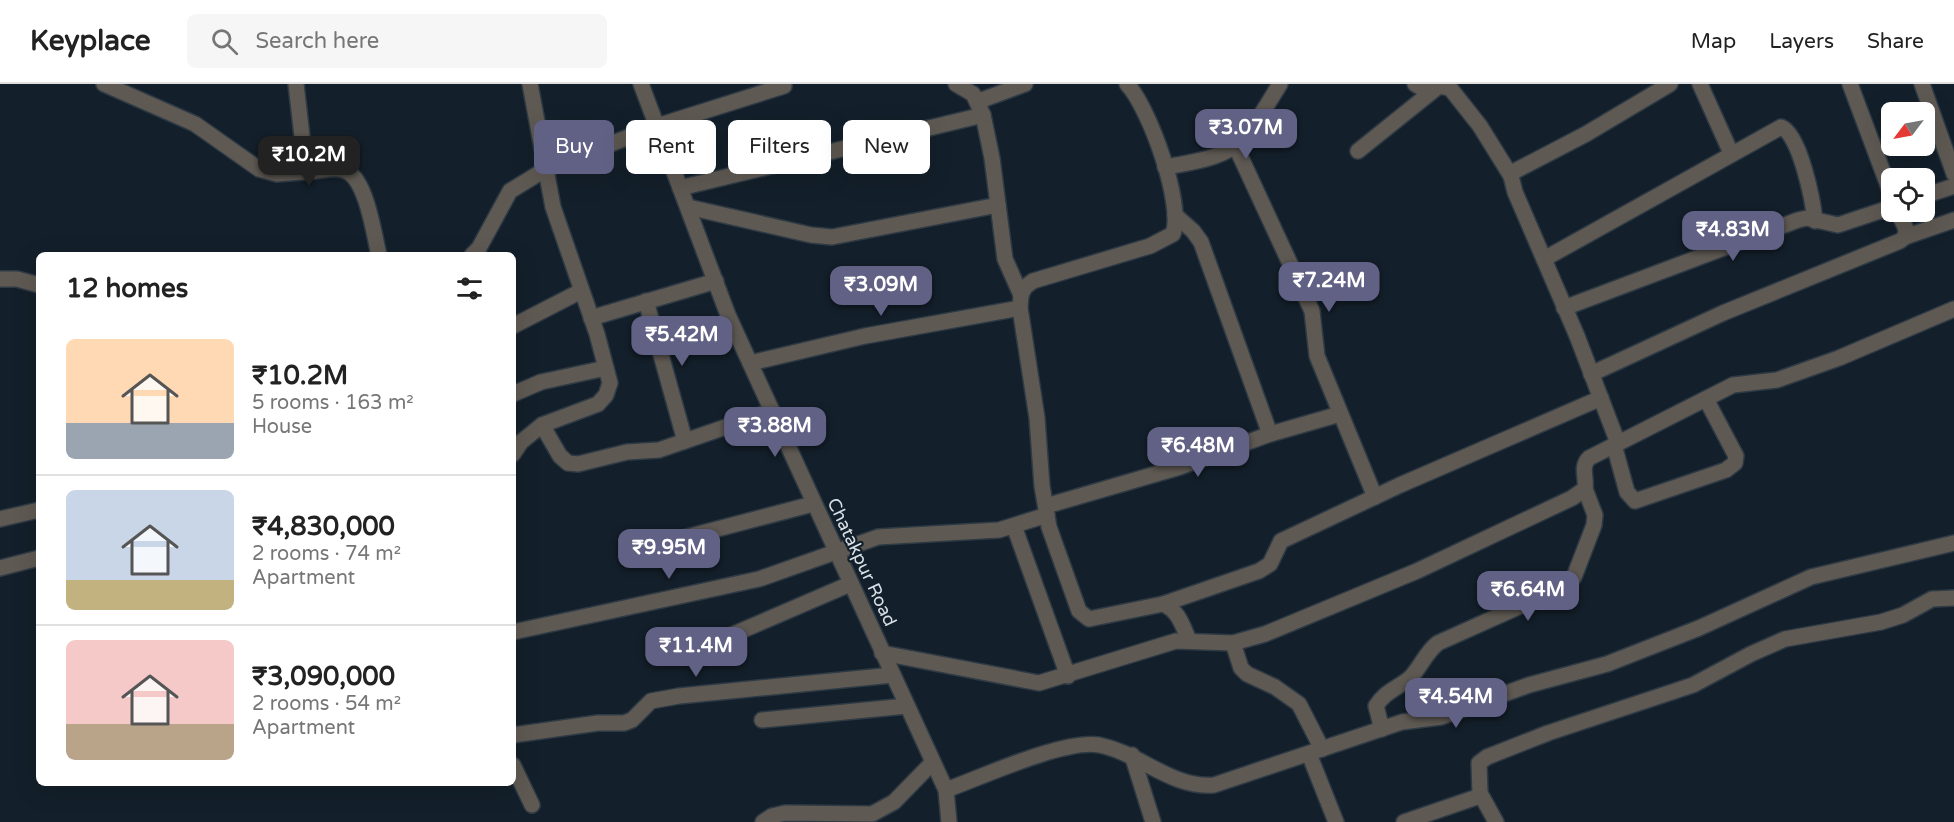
<!DOCTYPE html>
<html lang="en">
<head>
<meta charset="utf-8">
<style>
	body { margin:0; font-family:"Varela Round",sans-serif; background:#f6f6f6; color:#222; height:100vh; display:flex; flex-direction:column; font-size:22px; white-space:nowrap }
	* { box-sizing:border-box; margin:0 }
	p { font-size:20px; color:#767676 }
	.icon { flex:none; width:33px; height:33px; fill:none; stroke:currentColor; stroke-width:2; stroke-linecap:round; stroke-linejoin:round }
	.map { position:relative; flex:1; overflow:hidden }
	.details { position:absolute; left:36px; top:168px; width:480px; height:534px; display:flex; flex-direction:column; background:#fff; border-radius:9px; box-shadow:0 6px 24px #0002 }
	.details>* { flex:none }
	.guide { position:absolute; left:534px; top:36px; width:570px; height:54px; display:flex; gap:12px }
	.needle { width:39px; rotate:238deg }
	.tools { position:absolute; left:1881px; top:18px; display:grid; gap:12px }
	.tools a { display:grid; place-items:center; width:54px; height:54px; border-radius:9px; background:#fff; box-shadow:0 6px 24px #0002; font-size:30px }
	.price { position:absolute; translate:-50% -51px; padding:0 14px; border-radius:12px; background:#606184; color:#fff; font-size:20px; line-height:39px; filter:drop-shadow(0 2px 3px #0008) }
	.price::after { content:''; position:absolute; left:50%; top:36px; width:18px; height:14px; margin-left:-9px; background:inherit; clip-path:polygon(0 0,100% 0,50% 100%) }
	.price.active { background:#222; color:#fff }
	ul { padding:0; list-style:none }
	li { display:flex; align-items:center; gap:18px; height:150px; padding:0 30px }
	li+li { border-top:2px solid #e0e0e0 }
	li span { display:grid; place-items:center; flex:none; width:168px; height:120px; border-radius:9px; color:#555 }
	li>.icon { margin-inline-start:auto }
	span .icon { width:72px; height:72px; fill:#fffc; stroke-width:1 }
	li b { font-size:26px }
	h2 { display:flex; justify-content:space-between; align-items:center; height:72px; padding:0 30px; font-size:26px }
	.pill { padding:0 21px; border-radius:9px; background:#fff; box-shadow:0 6px 24px #0002; font-size:21px; line-height:54px }
	.pill.active { background:#606184; color:#fff }
	header { display:flex; align-items:center; gap:36px; box-sizing:border-box; height:84px; padding:0 30px; background:#fff; border-bottom:2px solid #e0e0e0 }
	header strong { font-size:28px }
	nav { display:flex; gap:33px; margin-inline-start:auto; font-size:21px }
	.search { width:420px; height:54px; background:#f6f6f6; display:flex; align-items:center; gap:15px; box-sizing:border-box; padding:0 21px; border-radius:9px; color:#767676; font-size:22px }
	.map>svg:first-child { display:block }
</style>
</head>
<body>
<header>
<strong>Keyplace</strong>
<div class="search"><svg class="icon" aria-label="search" viewBox="0 0 24 24"><circle cx="10" cy="10" r="6"/><path d="M15 15l6 6"/></svg>Search here</div>
<nav><a>Map</a><a>Layers</a><a>Share</a></nav>
</header>
<div class="map">
<svg width="1954" height="738" viewBox="0 0 1954 738">
	<rect width="100%" height="100%" fill="#131f2a"/>
	<g fill="none" stroke-linecap="round" stroke-linejoin="round">
		<g stroke="#2e3a44" stroke-width="18">
			<g id="minor">
				<path d="M104,0L195,40L259,85L277,90L315,87"/>
				<path d="M296,0L304,70L308,81L315,87C325,86 338,82 348,88C367,99 374,151 379,171"/>
				<path d="M641,0L728,231L946,706L949,738"/>
				<path d="M956,0L973,10L983,31L992,74L1005,175L1021,211"/>
				<path d="M1127,0C1149,23 1184,120 1173,150L1150,162L1033,197L1025,203L1021,211L1020,224L1037,334L1042,402L1049,443L1079,527L1089,535L1163,520C1179,527 1182,541 1189,556"/>
				<path d="M1415,0L1423,5L1439,2L1450,4L1480,42L1511,92"/>
				<path d="M1700,0L1731,69"/>
				<path d="M1850,0L1892,112"/>
				<path d="M1922,0L1954,90"/>
				<path d="M979,17L1025,0"/>
				<path d="M1236,63L1312,227L1317,272L1375,413"/>
				<path d="M1358,67L1439,2"/>
				<path d="M1165,83C1241,71 1241,63 1280,0"/>
				<path d="M680,104L983,31"/>
				<path d="M1924,112L1954,102"/>
				<path d="M688,123L811,151L832,153L998,121"/>
				<path d="M1175,131L1193,147L1201,158L1270,350"/>
				<path d="M1905,153L1954,136"/>
				<path d="M472,171L479,164L510,107L546,85L657,42L784,2"/>
				<path d="M1544,175L1781,43C1800,50 1813,117 1815,137"/>
				<path d="M0,195H17L39,201"/>
				<path d="M646,217L685,357"/>
				<path d="M1564,224L1798,136L1807,134L1838,141L1892,123"/>
				<path d="M591,234L716,197"/>
				<path d="M513,242L581,207"/>
				<path d="M750,279L865,252L1020,224"/>
				<path d="M1591,290L1723,229L1900,157L1905,153L1906,145L1898,128"/>
				<path d="M513,310L541,298L606,284"/>
				<path d="M542,341L560,372L568,379L578,380L627,368L659,366L772,327"/>
				<path d="M1618,359L1577,252L1515,108L1511,92L1513,88L1586,50L1670,0"/>
				<path d="M1614,361L1627,408L1635,417L1726,386L1735,379L1736,372L1706,315"/>
				<path d="M513,370L521,358L542,341L598,320L606,311L610,299L597,250L553,123L530,0"/>
				<path d="M1046,422L1180,383L1270,350L1340,330"/>
				<path d="M0,435L39,426"/>
				<path d="M1014,442L1068,592"/>
				<path d="M683,454L813,420"/>
				<path d="M0,484L39,474"/>
				<path d="M1163,520L1259,487L1270,480L1281,457L1400,401L1601,314"/>
				<path d="M513,548L759,495L878,453L999,446L1047,431"/>
				<path d="M720,556L850,500"/>
				<path d="M1233,559L1241,584L1247,590L1275,603L1299,620L1322,665"/>
				<path d="M882,569L1039,599L1176,557L1233,559L1265,550L1417,487L1572,414L1585,405C1587,394 1580,383 1589,374L1733,301L1777,296L1839,274L1954,225"/>
				<path d="M762,636L907,622"/>
				<path d="M1382,645L1376,622C1384,608 1398,604 1410,594C1421,583 1425,569 1438,559L1567,501L1574,493L1594,441L1595,431L1585,405"/>
				<path d="M513,651L598,639H624L632,636L651,617L679,612L893,591"/>
				<path d="M1309,670L1336,738"/>
				<path d="M1132,671L1153,738"/>
				<path d="M513,681L532,721"/>
				<path d="M946,706C982,693 1064,655 1099,661C1140,669 1172,705 1214,701L1402,638L1441,633L1529,601L1607,580L1699,544L1811,493L1954,459"/>
				<path d="M1480,709L1496,738"/>
				<path d="M763,738L772,732L785,729L872,730L894,718L933,678"/>
				<path d="M1404,738L1477,713L1480,709L1479,679L1487,673L1548,649L1693,601L1751,570L1785,555L1881,538L1903,531L1932,515L1954,514"/>
			</g>
		</g>
		<use href="#minor" stroke="#5f5953" stroke-width="15"/>
	</g>
	<g text-anchor="middle" stroke-width="4.5" stroke-linejoin="round" paint-order="stroke">
		<g font-size="18" fill="#d7dfe7" stroke="#131f2a">
			<text transform="translate(862 478) rotate(65)" y="6">Chatakpur Road</text>
		</g>
	</g>
</svg>
<div class="tools">
<a><svg class="needle" viewBox="-14 -14 28 28"><path d="M0-13l5 13h-10z" fill="#e53935"/><path d="M0 13l5-13h-10z" fill="#767676"/></svg></a>
<a><svg class="icon" aria-label="locate" viewBox="0 0 24 24"><circle cx="12" cy="12" r="6"/><path d="M12 2v4M12 18v4M2 12h4M18 12h4"/></svg></a>
</div>
<b class="price" style="left:1246px;top:76px">₹3.07M</b>
<b class="price active" style="left:309px;top:103px">₹10.2M</b>
<b class="price" style="left:1733px;top:178px">₹4.83M</b>
<b class="price" style="left:1329px;top:229px">₹7.24M</b>
<b class="price" style="left:881px;top:233px">₹3.09M</b>
<b class="price" style="left:682px;top:283px">₹5.42M</b>
<b class="price" style="left:775px;top:374px">₹3.88M</b>
<b class="price" style="left:1198px;top:394px">₹6.48M</b>
<b class="price" style="left:669px;top:496px">₹9.95M</b>
<b class="price" style="left:1528px;top:538px">₹6.64M</b>
<b class="price" style="left:696px;top:594px">₹11.4M</b>
<b class="price" style="left:1456px;top:645px">₹4.54M</b>
<div class="guide">
<a class="pill active">Buy</a>
<a class="pill">Rent</a>
<a class="pill">Filters</a>
<a class="pill">New</a>
</div>
<section class="details">
<h2>12 homes<svg class="icon" aria-label="filters" viewBox="0 0 24 24"><path d="M4 7h16M4 17h16"/><circle cx="9" cy="7" r="2"/><circle cx="15" cy="17" r="2"/></svg></h2>
<ul>
<li><span style="background:linear-gradient(#ffd9b3 70%,#9aa5b1 0)"><svg class="icon" aria-label="home" viewBox="0 0 24 24"><path d="M3 11l9-7 9 7M6 9v11h12V9"/></svg></span><div><b>₹10.2M</b><p>5 rooms · 163 m²</p><p>House</p></div></li>
<li><span style="background:linear-gradient(#c9d6e8 75%,#c2b280 0)"><svg class="icon" aria-label="home" viewBox="0 0 24 24"><path d="M3 11l9-7 9 7M6 9v11h12V9"/></svg></span><div><b>₹4,830,000</b><p>2 rooms · 74 m²</p><p>Apartment</p></div></li>
<li><span style="background:linear-gradient(#f6c9c9 70%,#b9a48a 0)"><svg class="icon" aria-label="home" viewBox="0 0 24 24"><path d="M3 11l9-7 9 7M6 9v11h12V9"/></svg></span><div><b>₹3,090,000</b><p>2 rooms · 54 m²</p><p>Apartment</p></div></li>
</ul>
</section>
</div>
</body>
</html>
